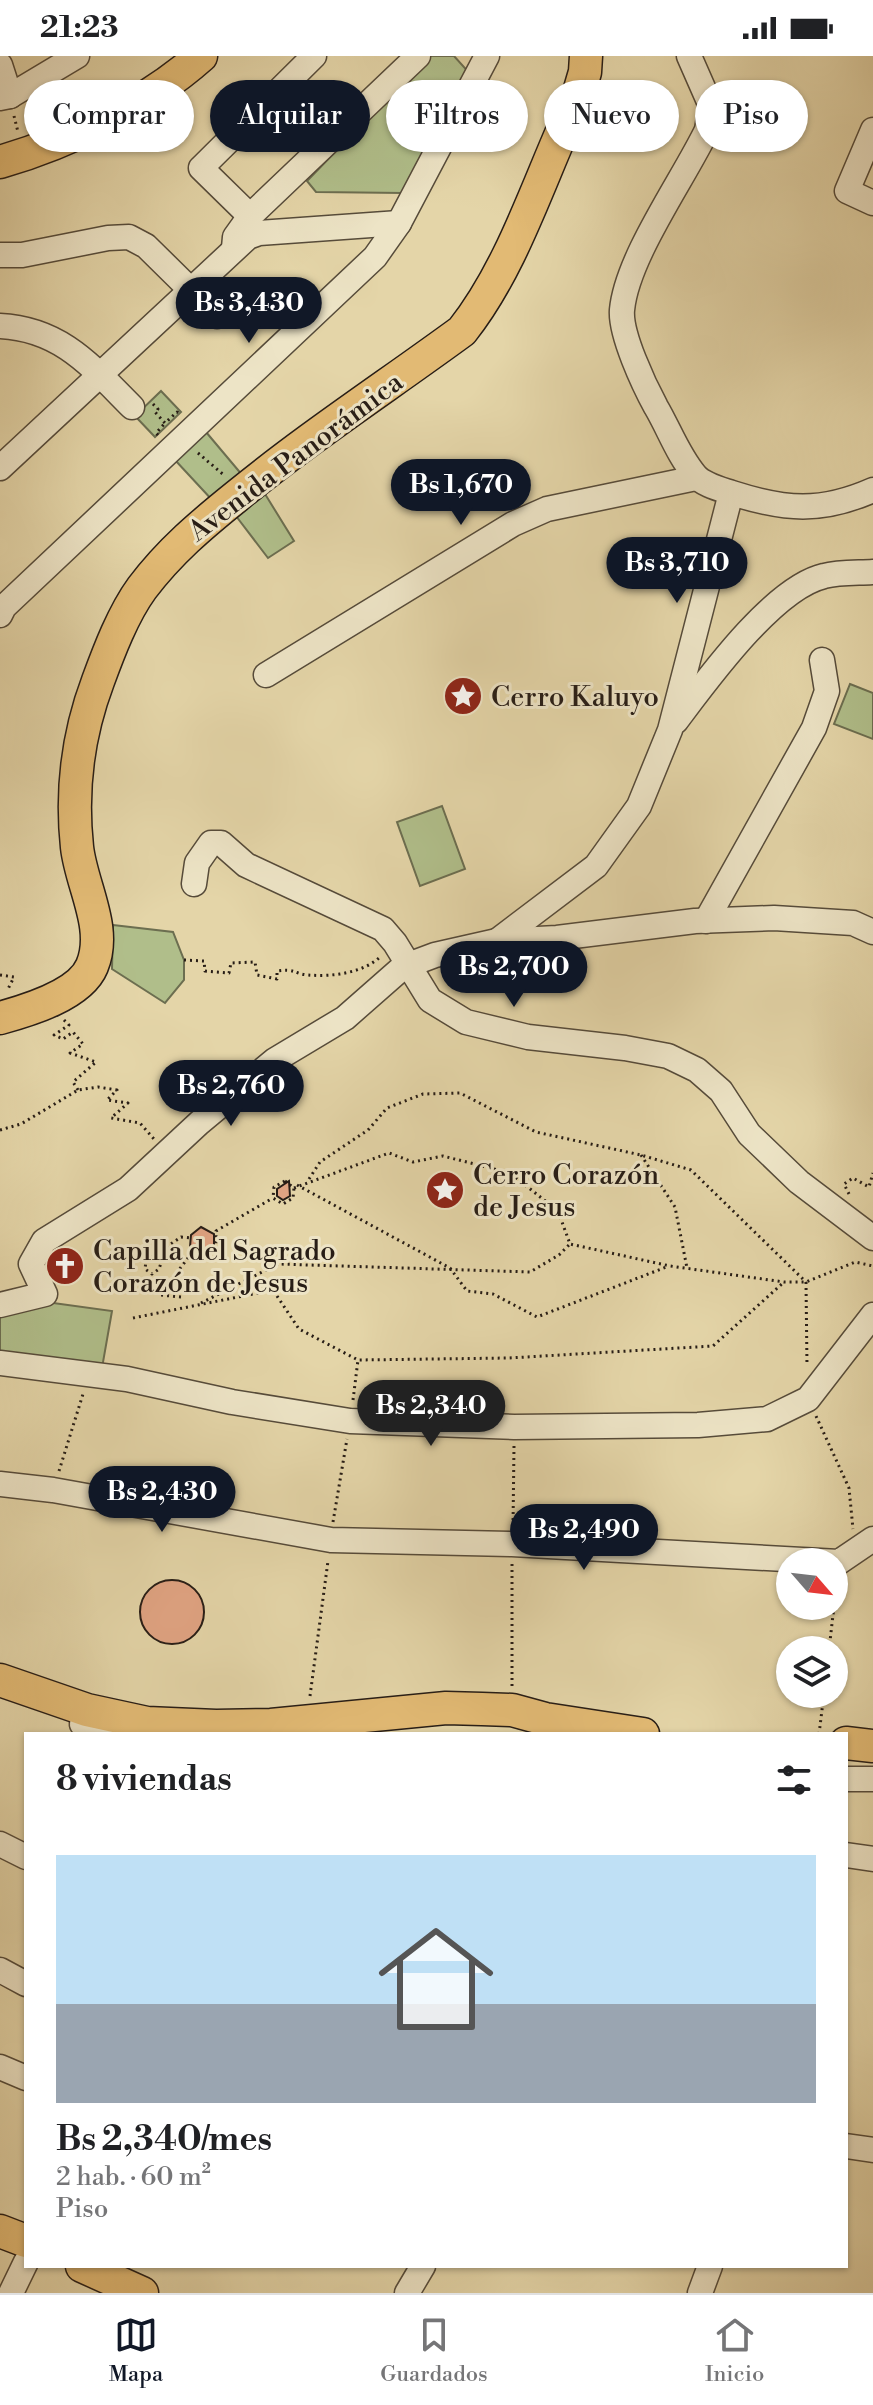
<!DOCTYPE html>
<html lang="es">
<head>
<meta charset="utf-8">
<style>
	body { margin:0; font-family:"Libre Bodoni",serif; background:#f6f6f6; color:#202124; height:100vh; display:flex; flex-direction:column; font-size:30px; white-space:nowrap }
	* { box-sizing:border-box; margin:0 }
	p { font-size:26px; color:#757577 }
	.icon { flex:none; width:44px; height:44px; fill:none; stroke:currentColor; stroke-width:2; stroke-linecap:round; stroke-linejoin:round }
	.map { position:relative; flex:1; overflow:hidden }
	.drawer { position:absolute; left:24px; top:1676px; width:824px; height:536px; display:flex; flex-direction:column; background:#fff; border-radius:0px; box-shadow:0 2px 6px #0004 }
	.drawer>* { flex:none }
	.banner { position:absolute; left:24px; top:24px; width:826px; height:72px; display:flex; gap:16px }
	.needle { width:52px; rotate:118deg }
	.fabs { position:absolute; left:776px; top:1492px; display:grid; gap:16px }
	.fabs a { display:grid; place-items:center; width:72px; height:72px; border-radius:50%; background:#fff; box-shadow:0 2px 6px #0004; font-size:40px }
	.price { position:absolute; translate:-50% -68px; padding:0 18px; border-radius:28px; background:#111827; color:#fff; font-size:26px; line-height:52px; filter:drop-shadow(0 2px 4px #0008) }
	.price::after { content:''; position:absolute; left:50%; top:48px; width:24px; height:18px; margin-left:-12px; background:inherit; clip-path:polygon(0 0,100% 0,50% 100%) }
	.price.selected { background:#222; color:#fff }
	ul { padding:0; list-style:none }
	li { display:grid; align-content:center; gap:16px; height:424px; padding:0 32px }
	li span { display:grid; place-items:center; height:248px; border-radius:0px; color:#555 }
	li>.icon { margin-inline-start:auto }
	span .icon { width:144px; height:144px; fill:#fffc; stroke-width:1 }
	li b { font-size:34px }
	h2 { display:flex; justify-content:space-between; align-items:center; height:96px; padding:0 32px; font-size:34px }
	.pill { padding:0 28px; border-radius:36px; background:#fff; box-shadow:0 2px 6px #0004; font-size:28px; line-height:72px }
	.pill.selected { background:#111827; color:#fff }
	.status { display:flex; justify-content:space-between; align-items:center; height:56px; padding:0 40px; background:#fff; direction:ltr }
	.status svg { height:22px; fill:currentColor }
	.menu { display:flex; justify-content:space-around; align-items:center; height:112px; border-top:2px solid #e0e0e0; background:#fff; font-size:22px; color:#757577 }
	.menu a { display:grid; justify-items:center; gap:4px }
	.menu .selected { color:#111827 }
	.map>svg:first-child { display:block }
</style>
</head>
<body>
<div class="status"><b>21:23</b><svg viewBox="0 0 49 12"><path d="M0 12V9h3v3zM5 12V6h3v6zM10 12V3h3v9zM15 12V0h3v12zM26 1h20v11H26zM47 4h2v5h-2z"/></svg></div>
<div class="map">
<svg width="873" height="2237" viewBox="0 0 873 2237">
	<rect width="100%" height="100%" fill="#e4d5a8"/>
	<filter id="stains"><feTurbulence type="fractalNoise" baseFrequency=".0025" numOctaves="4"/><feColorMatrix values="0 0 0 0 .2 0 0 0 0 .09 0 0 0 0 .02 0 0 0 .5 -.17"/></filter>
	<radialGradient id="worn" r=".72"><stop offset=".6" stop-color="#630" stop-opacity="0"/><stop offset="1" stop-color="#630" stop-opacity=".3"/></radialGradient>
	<g fill="#b0be8a" stroke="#6c6e50" stroke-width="2">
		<path d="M428,0H454L473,21L403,137L316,136L307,125Z"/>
		<path d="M161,335L181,356L155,381L135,360Z"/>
		<path d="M206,376L243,420L214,446L175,404Z"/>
		<path d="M265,438L294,485L268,502L236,460Z"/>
		<path d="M850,628L873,637V683L834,668Z"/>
		<path d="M442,750L465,813L420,830L397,766Z"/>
		<path d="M113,869L173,876L184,904V924L165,947L112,913Z"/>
		<path d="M46,1246L112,1255L102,1312L0,1298V1255Z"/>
	</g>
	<g fill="#e1a483" stroke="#271d16" stroke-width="2">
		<path d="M289,1125L290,1140L283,1144L277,1140V1133Z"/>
		<path d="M201,1171L214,1178V1192L202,1199L190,1191L191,1179Z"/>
		<circle cx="172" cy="1556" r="32"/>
	</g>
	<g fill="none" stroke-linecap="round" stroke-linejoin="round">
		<g stroke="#564b3a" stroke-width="27">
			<g id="minor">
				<path d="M689,0L711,50L707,74C683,124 627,201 622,254C620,278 644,329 656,351C669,373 678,399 695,419C703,429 720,433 732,437C785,454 821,457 873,434"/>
				<path d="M0,9L10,40"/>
				<path d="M0,42L10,40L77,0"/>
				<path d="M873,74L847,135L873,147"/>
				<path d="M250,160L201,112L314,0"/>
				<path d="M234,192L235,181L250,160L418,0"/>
				<path d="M0,199H22L108,182L129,181L146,190L217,260"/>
				<path d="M0,270C61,273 91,310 132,351"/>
				<path d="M0,412L248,181L259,177L399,167"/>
				<path d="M0,559L4,551L375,201L399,167L487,0"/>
				<path d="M266,619L513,468L547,453L696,422"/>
				<path d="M676,665C707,624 773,532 824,520C839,516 857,517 873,516"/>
				<path d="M194,828L197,807L211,787H221L246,809L383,873L395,887L430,944L466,966L528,981L625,992L668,1000L697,1014L721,1035L749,1078L799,1126L873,1182"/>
				<path d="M706,865L814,672L827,635L822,604"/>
				<path d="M497,885L596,810L639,750L670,674L731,437"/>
				<path d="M0,1249L45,1238L31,1208L44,1185L128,1133L199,1067L275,1004L345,962L403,911L435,899L497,885L557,882L695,865L774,862L853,867L873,876"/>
				<path d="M0,1307L127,1323L232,1346L350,1365L514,1371L698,1369L767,1363L808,1343L873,1259"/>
				<path d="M0,1428L53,1434L331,1484L512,1488L839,1506L873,1483"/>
				<path d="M82,1668L122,1678"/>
				<path d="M846,1723H873"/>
				<path d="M0,1788L26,1801"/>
				<path d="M846,1799L873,1803"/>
				<path d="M0,1914L26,1928"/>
				<path d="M0,2011L26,2022"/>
				<path d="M846,2090L873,2094"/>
				<path d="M11,2237L26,2206"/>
				<path d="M407,2237L423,2210"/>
				<path d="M700,2237L710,2210"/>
			</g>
		</g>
		<g stroke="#271d16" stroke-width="35">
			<g id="major">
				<path d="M0,106C69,86 147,48 201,0"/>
				<path d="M0,962C29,954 80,939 92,910C108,872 81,829 77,791C71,735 78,678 98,625C109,595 123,558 142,532C170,495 201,469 237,440C309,381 387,330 462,275C515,208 541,117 578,40L585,16L586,0"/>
				<path d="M0,1624L87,1654L147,1667L216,1670L271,1669L446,1652L482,1653L512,1654L545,1663L643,1678"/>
				<path d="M846,1687L873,1690"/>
				<path d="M0,2175L26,2185"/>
				<path d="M82,2210L142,2237"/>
			</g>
		</g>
		<g stroke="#271d16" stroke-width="3" stroke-dasharray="2 4" stroke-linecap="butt">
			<path d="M14,60L18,76"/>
			<path d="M153,348L158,353L155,356L165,367L177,356L180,358"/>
			<path d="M158,379L156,377L165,367"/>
			<path d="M198,397L225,420"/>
			<path d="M184,904L204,905L205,915L229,917L231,907L255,906L257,919L277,923V915C295,912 294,918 308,919C332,921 364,917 381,900"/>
			<path d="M0,919L14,921L7,935"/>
			<path d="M64,964L69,969L54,979L63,983L73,976L83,988L70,997L96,1006L73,1026L78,1034"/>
			<path d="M0,1074L21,1068L78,1034L98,1031L117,1034L107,1044L128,1047L111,1062L140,1067L154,1083"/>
			<path d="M641,1099L675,1151L687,1212"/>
			<path d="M309,1123L320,1106L368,1074L387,1052L423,1038L460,1037L536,1076L641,1099L691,1114L806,1226"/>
			<path d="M285,1125L294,1132L293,1142L283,1148L273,1142L274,1131Z"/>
			<path d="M297,1129L450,1212L467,1235L493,1238L537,1261L669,1210"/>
			<path d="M294,1132L389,1097L413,1106L443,1100L510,1117L558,1155L570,1188L670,1210L784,1226H806L855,1206L873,1210"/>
			<path d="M849,1138L844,1128L853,1122L869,1131L873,1117"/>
			<path d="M153,1201L161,1207L159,1213L152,1218L145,1213L146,1205L181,1181L191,1182"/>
			<path d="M806,1226L807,1310"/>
			<path d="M181,1241L160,1239L191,1198L199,1203L216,1194V1175L273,1142"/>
			<path d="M201,1247L278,1208L530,1216L559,1199L570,1188"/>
			<path d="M133,1262L273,1234L299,1273L358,1304L509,1302L713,1290L784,1226"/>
			<path d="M353,1344L358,1304"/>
			<path d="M816,1360L849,1432L853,1473"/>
			<path d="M59,1415L83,1338"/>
			<path d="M333,1466L347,1383"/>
			<path d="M513,1470L514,1390"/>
			<path d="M834,1547L836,1526"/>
			<path d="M829,1594L834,1550"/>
			<path d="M512,1630V1506"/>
			<path d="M310,1640L328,1505"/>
			<path d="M819,1678L824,1638"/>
		</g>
		<use href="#minor" stroke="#ede4c6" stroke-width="24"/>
		<use href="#major" stroke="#e2ba74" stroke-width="32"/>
	</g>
	<defs>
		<g id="sight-disc" transform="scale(2)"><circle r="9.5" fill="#8f2418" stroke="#ede4c6"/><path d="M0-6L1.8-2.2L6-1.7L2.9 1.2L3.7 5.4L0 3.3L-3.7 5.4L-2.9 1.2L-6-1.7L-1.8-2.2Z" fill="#fff"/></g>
		<g id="church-disc" transform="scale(2)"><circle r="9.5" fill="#8f2418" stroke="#ede4c6"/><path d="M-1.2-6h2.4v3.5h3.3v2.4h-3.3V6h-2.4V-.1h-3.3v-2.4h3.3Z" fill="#fff"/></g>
	</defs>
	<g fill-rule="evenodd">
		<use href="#sight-disc" x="463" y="640"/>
		<use href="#sight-disc" x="445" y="1134"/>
		<use href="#church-disc" x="65" y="1210"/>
	</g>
	<g text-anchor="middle" stroke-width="6" stroke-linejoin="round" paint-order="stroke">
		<g font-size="28" fill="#271d16" stroke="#ede4c6">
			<text transform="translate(295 400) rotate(-37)" y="10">Avenida Panorámica</text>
		</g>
		<g font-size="28" fill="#271d16" stroke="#ede4c6" text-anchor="start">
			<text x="491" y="650">Cerro Kaluyo</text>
			<text x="473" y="1128">Cerro Corazón<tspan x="473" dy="32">de Jesus</tspan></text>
			<text x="93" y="1204">Capilla del Sagrado<tspan x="93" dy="32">Corazón de Jesus</tspan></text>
		</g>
	</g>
	<rect width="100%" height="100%" filter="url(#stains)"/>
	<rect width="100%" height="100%" fill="url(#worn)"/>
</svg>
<div class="fabs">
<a><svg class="needle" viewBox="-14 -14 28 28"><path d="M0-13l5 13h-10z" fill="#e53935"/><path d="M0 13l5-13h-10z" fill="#757577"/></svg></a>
<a><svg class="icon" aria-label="layers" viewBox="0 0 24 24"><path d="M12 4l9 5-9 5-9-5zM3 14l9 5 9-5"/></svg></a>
</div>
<b class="price" style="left:249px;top:289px">Bs 3,430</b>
<b class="price" style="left:461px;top:471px">Bs 1,670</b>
<b class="price" style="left:677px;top:549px">Bs 3,710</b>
<b class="price" style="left:514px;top:953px">Bs 2,700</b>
<b class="price" style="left:231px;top:1072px">Bs 2,760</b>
<b class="price selected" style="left:431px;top:1392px">Bs 2,340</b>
<b class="price" style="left:162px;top:1478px">Bs 2,430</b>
<b class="price" style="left:584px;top:1516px">Bs 2,490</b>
<div class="banner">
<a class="pill">Comprar</a>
<a class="pill selected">Alquilar</a>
<a class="pill">Filtros</a>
<a class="pill">Nuevo</a>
<a class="pill">Piso</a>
</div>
<section class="drawer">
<h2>8 viviendas<svg class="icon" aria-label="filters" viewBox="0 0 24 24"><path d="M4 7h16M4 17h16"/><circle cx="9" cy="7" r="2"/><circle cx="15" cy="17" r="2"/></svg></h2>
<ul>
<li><span style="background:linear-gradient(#bfe0f5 60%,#9aa5b1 0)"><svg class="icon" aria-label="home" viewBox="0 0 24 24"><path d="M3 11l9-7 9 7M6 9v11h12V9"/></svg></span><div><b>Bs 2,340/mes</b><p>2 hab. · 60 m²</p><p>Piso</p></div></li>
</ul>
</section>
</div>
<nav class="menu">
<a class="selected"><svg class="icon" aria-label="map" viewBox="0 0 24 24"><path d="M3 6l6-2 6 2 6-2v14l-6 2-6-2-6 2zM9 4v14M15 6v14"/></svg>Mapa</a>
<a><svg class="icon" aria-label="saved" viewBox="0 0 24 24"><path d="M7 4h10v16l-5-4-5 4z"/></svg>Guardados</a>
<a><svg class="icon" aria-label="home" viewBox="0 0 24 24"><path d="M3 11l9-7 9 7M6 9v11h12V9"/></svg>Inicio</a>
</nav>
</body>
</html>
